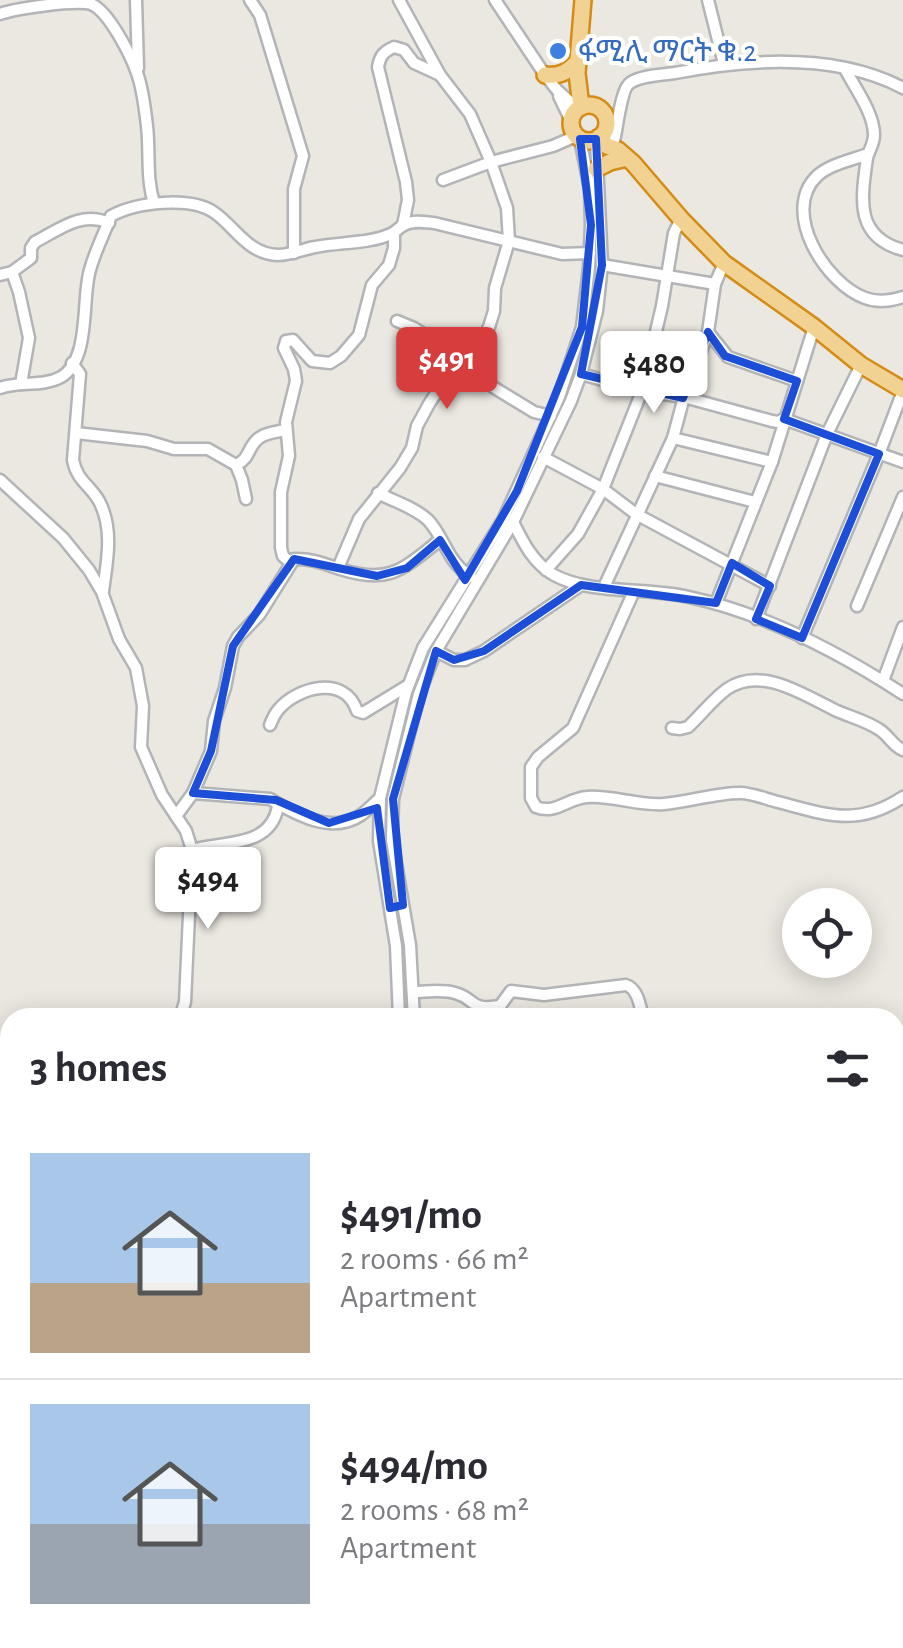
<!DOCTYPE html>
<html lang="en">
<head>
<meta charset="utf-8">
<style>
	body { margin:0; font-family:"Alegreya Sans","Noto Sans Ethiopic",sans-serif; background:#f2f2f3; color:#2b2b33; height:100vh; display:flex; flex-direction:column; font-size:38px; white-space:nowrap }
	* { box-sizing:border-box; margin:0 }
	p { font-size:32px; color:#7c7c81 }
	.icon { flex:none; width:55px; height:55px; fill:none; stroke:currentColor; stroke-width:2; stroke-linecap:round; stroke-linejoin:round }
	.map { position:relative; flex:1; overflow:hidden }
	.details { position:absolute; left:0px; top:1008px; width:905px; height:642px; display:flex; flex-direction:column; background:#fff; border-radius:30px 30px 0 0; box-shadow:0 5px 25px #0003 }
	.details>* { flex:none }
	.tools { position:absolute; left:782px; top:888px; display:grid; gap:20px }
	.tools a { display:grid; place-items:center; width:90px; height:90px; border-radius:50%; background:#fff; box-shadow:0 5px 25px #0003; font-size:50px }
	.price { position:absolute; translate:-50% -85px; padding:0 22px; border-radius:10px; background:#fff; color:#222; font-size:32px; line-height:65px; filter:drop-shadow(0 2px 5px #0008) }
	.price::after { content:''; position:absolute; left:50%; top:60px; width:30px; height:22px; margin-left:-15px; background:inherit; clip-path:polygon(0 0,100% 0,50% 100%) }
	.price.current { background:#d63d3c; color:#fff }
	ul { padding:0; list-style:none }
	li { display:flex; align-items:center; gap:30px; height:250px; padding:0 30px }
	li+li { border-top:2px solid #e1e1e2 }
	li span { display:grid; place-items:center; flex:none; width:280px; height:200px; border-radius:0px; color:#555 }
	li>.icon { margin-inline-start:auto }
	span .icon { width:120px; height:120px; fill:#fffc; stroke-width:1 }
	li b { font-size:42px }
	h2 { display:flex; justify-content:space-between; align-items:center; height:120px; padding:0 30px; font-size:42px }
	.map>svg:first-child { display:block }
</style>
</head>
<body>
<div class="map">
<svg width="903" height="1648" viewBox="0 0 903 1648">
	<rect width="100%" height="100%" fill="#ebe8e1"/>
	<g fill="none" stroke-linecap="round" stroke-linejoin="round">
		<g stroke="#b2b4b7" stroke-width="15">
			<g id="minor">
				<path d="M136,0L138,68"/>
				<path d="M250,0L260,15L303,156L294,189V253"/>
				<path d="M399,0L440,75L470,114L491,162L443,180"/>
				<path d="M495,0L545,75L557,90L578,109"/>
				<path d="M708,0L724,64"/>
				<path d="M0,14C17,8 75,0 91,4C109,11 131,56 137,73C143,89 145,110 147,126C150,153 146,178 154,203"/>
				<path d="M845,69C855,88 874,113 874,135C874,144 869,150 867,158C861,200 855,237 903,250"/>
				<path d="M559,96L571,121"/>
				<path d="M614,141C617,130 621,88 630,83C641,75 662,75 675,73C747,59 836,53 903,88"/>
				<path d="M868,154C852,160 830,164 817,176C780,212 826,284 865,298C878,303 890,301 903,297"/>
				<path d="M403,225L408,200L406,182L378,67C380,56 383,52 394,47L404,50L414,63L440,75"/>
				<path d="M602,265L715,284"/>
				<path d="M12,272L19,292L29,338L21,384"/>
				<path d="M0,275L12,272L31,258V248L35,242C60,229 81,211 109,223"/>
				<path d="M397,321L414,328L467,362L493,387L534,412L551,416"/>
				<path d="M708,332L728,357L797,381"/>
				<path d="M72,363L80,374L73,460C77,481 90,485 99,501C114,529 107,562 103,591"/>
				<path d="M417,373L427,369L448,349"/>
				<path d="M581,374L642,391L684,397L772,421L778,422L784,419L903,462"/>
				<path d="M0,388C19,381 43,387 61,377C90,360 82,302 89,274C93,255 104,234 111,216C136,202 191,196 215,213C236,228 248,254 278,255C291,255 303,249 315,247C340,242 368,244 391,234C396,232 399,227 404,225C413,220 424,222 434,223L562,254L590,253"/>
				<path d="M76,433L147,441L174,449H208L236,465C251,458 247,447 259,438C267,432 277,432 286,430"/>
				<path d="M673,438L772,462"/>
				<path d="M543,457L603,489L636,514L770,586"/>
				<path d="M236,465L242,480L246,499"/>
				<path d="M655,476L755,502"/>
				<path d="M0,480L63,538L89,570L102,592L119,639L136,668L143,706L141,747L162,795L186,831L192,850L185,1002L180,1018"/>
				<path d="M378,493C395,502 414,507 428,520C445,538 447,562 471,577"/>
				<path d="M513,522C523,542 533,563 554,575C591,595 647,587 689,597C763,613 840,653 903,694"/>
				<path d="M291,563L283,556L281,548V492L289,456L286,422L296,381L294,369L284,348L286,341L293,340L312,361L330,363L341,356L359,335L372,285L389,265L394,248V233"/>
				<path d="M338,568L359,519L400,468L412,448L417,426L429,404L440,387L477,349L489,327L494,311L495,288L509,241L507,208L491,162L553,146L576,136"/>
				<path d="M546,570L578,534L603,489L642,391L662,306L674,233L681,219"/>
				<path d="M604,587L673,438L684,397L708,332L715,284L724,263"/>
				<path d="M634,591L573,728L538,757L531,767V798L536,807C555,815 568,798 587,797C612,795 638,806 664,804C689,802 715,793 740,793C752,793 766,799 778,802C827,815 858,827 903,797"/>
				<path d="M716,603L772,462L814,327"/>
				<path d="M857,606L903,497"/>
				<path d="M756,619L827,434L861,365"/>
				<path d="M802,638L879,454L903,391"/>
				<path d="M436,651L454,660H465L484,651L581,585"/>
				<path d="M883,681L903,627"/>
				<path d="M270,725C272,720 274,715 278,710C297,687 345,674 357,711L363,713L407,686"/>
				<path d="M672,728L680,729L688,727C701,715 713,699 727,689C762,665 805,696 837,711C851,717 867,721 880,730C889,736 893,746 903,750"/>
				<path d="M193,793L270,799C295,814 332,835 361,815C367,811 373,804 379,799"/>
				<path d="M176,816L193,793L211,751L214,721L225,688L233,646L238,637L259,615L294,559C310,558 325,564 340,569C390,585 403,569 440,540"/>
				<path d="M192,850C224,841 271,848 278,806"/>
				<path d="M413,992C426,992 442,989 455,993C477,999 468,1011 500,1006L511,991L544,995L626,985C638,989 640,1006 643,1018"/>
				<path d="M399,1018L396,946L379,841L380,798L406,692L423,648L503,520L559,397L582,327L589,267L591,225L590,189L580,139"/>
				<path d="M414,1018L410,945L392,840L393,799L419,694L436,651L513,522L571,401L581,374L597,311L602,265L596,139"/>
				<path d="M895,1599L903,1601"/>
				<path d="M328,1640L330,1648"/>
				<path d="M479,1640V1648"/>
				<path d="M545,1640L567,1648"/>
				<path d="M493,1642L516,1640"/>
				<path d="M710,1648L712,1640"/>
				<path d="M861,1648L878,1640"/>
			</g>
		</g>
		<g stroke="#d58c17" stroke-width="20">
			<g id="highway">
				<path d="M545,75C560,77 569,71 579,60"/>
				<circle cx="589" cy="123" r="18"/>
				<path d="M581,107L577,73L583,0"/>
				<path d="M599,137L607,146L618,150L633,163L681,219L724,263L814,327L861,365L903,390"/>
				<path d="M596,169L610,162L627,158"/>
			</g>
		</g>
		<use href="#minor" stroke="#fff" stroke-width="10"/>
		<use href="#highway" stroke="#f1d292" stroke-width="15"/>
	</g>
	<path fill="none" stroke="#1d4ed8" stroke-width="8" stroke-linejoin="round" d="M580,139H596L602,265L581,374L683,398L708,332L725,356L797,381L784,419L879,454L802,638L756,619L770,586L732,563L716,603L581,585L484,651L454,660L436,651L393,799L403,905L390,908L377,808L329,823L276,800L193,793L211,751L233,646L294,559L377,576L407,568L440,540L465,580L517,491L582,327L591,225Z"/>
	<circle fill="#3f7fe0" stroke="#fff" stroke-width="4" cx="558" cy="51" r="10"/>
	<g text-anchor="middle" stroke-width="8" stroke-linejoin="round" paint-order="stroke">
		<g font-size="30" fill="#366cbe" stroke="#fff" text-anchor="start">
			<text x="578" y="61">ፋሚሊ ማርት ቁ.2</text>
		</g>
	</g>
</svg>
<div class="tools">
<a><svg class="icon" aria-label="locate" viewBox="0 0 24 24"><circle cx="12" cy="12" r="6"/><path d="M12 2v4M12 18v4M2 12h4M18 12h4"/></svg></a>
</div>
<b class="price current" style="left:447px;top:412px">$491</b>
<b class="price" style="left:654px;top:416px">$480</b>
<b class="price" style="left:208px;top:932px">$494</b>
<section class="details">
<h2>3 homes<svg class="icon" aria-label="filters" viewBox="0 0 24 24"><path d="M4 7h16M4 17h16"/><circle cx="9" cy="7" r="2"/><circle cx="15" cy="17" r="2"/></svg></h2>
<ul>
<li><span style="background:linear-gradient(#a9c7e8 65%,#b9a48a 0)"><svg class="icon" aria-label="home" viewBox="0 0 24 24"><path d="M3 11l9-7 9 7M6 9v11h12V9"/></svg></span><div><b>$491/mo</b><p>2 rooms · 66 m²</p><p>Apartment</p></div></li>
<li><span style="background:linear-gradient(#a9c7e8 60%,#9aa5b1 0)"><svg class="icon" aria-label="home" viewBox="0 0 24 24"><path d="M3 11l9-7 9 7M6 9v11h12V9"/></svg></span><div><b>$494/mo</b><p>2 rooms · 68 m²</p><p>Apartment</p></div></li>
</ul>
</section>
</div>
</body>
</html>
